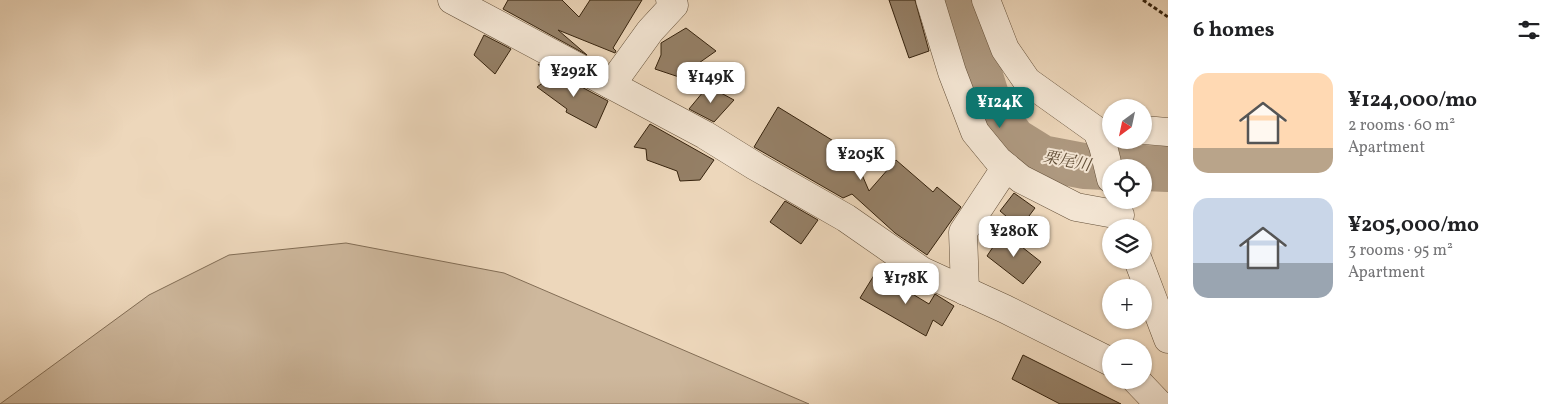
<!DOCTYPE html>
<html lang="en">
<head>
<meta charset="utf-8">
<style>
	body { margin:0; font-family:Vollkorn,"Noto Serif JP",serif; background:#f2f2f2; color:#202124; height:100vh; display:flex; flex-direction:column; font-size:19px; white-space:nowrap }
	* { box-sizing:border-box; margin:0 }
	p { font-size:16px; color:#757577 }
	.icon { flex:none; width:28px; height:28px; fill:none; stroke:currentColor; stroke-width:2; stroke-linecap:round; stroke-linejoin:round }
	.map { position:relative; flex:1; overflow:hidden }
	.panel { display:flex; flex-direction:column; background:#fff; width:400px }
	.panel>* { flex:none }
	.needle { width:32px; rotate:213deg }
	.fabs { position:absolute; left:1102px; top:99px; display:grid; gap:10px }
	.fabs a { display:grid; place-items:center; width:50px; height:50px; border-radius:50%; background:#fff; box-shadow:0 1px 4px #0004; font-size:25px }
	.price { position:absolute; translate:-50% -42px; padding:0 11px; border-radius:10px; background:#fff; color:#222; font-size:16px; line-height:32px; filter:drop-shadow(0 1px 2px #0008) }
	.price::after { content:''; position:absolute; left:50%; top:30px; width:15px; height:11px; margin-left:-8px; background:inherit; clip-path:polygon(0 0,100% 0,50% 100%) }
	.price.selected { background:#0f766e; color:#fff }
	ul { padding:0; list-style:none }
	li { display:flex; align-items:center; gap:15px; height:125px; padding:0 25px }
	li span { display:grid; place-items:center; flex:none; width:140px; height:100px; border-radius:15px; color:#555 }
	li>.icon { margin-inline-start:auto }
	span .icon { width:60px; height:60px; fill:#fffc; stroke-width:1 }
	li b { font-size:21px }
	h2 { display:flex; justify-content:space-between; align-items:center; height:60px; padding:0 25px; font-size:21px }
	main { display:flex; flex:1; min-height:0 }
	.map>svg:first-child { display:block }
</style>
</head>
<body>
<main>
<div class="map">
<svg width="1168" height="404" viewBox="0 0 1168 404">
	<rect width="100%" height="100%" fill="#edd7bb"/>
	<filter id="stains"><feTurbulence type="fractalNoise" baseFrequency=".004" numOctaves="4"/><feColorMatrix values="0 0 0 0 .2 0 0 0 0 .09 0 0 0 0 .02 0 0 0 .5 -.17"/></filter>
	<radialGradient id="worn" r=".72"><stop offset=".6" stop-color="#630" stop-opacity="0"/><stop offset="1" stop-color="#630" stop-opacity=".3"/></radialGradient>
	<path fill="#ceb89d" stroke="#826d55" d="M346,243L504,273L809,404H0L149,295L229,255Z"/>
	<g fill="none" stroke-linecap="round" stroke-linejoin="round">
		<g stroke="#ae9980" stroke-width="46">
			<path d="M956,0L990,108L1013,140L1042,158L1084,166L1128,168"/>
			<path d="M1144,168L1168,169"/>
		</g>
	</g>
	<g fill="#958067" stroke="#35220d">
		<path d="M508,0H562L579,17L590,0H642L613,48L616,51L615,53L558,30L587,55L503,9Z"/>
		<path d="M889,0H915L929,51L909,58Z"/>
		<path d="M686,28L716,51L679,77L655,69L661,55V43Z"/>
		<path d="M484,35L511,49L495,74L474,55Z"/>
		<path d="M538,64L608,101L596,128L566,112L567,109L537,87L548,79Z"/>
		<path d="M708,86L734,100L714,122L689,109Z"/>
		<path d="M778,107L840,145L848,142L869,191L896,160L933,192L937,187L961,207L927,255L895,233L852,194L843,198L754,147Z"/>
		<path d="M650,124L714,160L700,180L680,181L677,171L647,160L646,149L634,147Z"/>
		<path d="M1014,193L1035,208L1020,228L1000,211Z"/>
		<path d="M785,201L818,220L801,244L770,222Z"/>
		<path d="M1003,232L1041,262L1023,284L987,256Z"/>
		<path d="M876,272L929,304L935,294L954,306L942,326L933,320L926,336L860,298Z"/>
		<path d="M1023,355L1121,404H1060L1012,379Z"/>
	</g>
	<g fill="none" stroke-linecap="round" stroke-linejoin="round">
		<g stroke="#634f38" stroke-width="29">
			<g id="minor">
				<path d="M452,0L705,135L755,166L846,218L922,271L1005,309L1111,362"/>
				<path d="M930,0L952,72L975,132L998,160L1021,179L1076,207L1120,215"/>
				<path d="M986,0L1005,49L1027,81L1097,131L1103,146L1111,179"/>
				<path d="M611,85L650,31L674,5L670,0"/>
				<path d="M1144,130L1168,132"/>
				<path d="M1138,260L1168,339"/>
				<path d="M965,291L963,232L1006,167"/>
				<path d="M1136,380L1159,404"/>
			</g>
		</g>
		<path stroke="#35220d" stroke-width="3" stroke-dasharray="4 2.5" stroke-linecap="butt" d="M1143,0L1168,17"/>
		<use href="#minor" stroke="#f3e5d3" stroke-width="28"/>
	</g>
	<g text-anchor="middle" stroke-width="4" stroke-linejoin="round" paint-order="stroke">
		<g font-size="16" font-style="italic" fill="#5f4c35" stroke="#f3e5d3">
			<text transform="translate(1067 160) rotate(11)" y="6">栗尾川</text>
		</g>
	</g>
	<rect width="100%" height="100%" filter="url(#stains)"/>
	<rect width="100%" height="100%" fill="url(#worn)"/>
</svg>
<div class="fabs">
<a><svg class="needle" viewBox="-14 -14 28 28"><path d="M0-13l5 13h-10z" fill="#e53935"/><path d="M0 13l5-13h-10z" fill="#757577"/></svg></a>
<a><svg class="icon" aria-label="locate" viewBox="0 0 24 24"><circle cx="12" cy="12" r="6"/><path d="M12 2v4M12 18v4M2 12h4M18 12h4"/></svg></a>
<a><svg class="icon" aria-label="layers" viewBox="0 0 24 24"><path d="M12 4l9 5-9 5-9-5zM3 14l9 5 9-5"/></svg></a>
<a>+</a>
<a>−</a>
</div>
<b class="price" style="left:574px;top:98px">¥292K</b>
<b class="price" style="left:711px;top:104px">¥149K</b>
<b class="price selected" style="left:1000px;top:129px">¥124K</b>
<b class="price" style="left:861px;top:181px">¥205K</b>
<b class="price" style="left:1014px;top:258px">¥280K</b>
<b class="price" style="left:906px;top:305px">¥178K</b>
</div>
<section class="panel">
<h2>6 homes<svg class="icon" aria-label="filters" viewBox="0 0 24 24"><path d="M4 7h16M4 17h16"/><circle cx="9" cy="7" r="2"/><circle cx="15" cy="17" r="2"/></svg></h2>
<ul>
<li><span style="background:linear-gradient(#ffd9b3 75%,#b9a48a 0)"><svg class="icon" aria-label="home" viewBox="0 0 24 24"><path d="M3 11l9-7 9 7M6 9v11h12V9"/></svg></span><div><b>¥124,000/mo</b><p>2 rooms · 60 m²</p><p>Apartment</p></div></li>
<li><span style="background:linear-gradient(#c9d6e8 65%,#9aa5b1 0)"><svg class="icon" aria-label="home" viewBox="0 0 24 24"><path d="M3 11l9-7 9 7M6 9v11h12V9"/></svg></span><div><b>¥205,000/mo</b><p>3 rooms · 95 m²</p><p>Apartment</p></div></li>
</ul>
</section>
</main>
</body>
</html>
